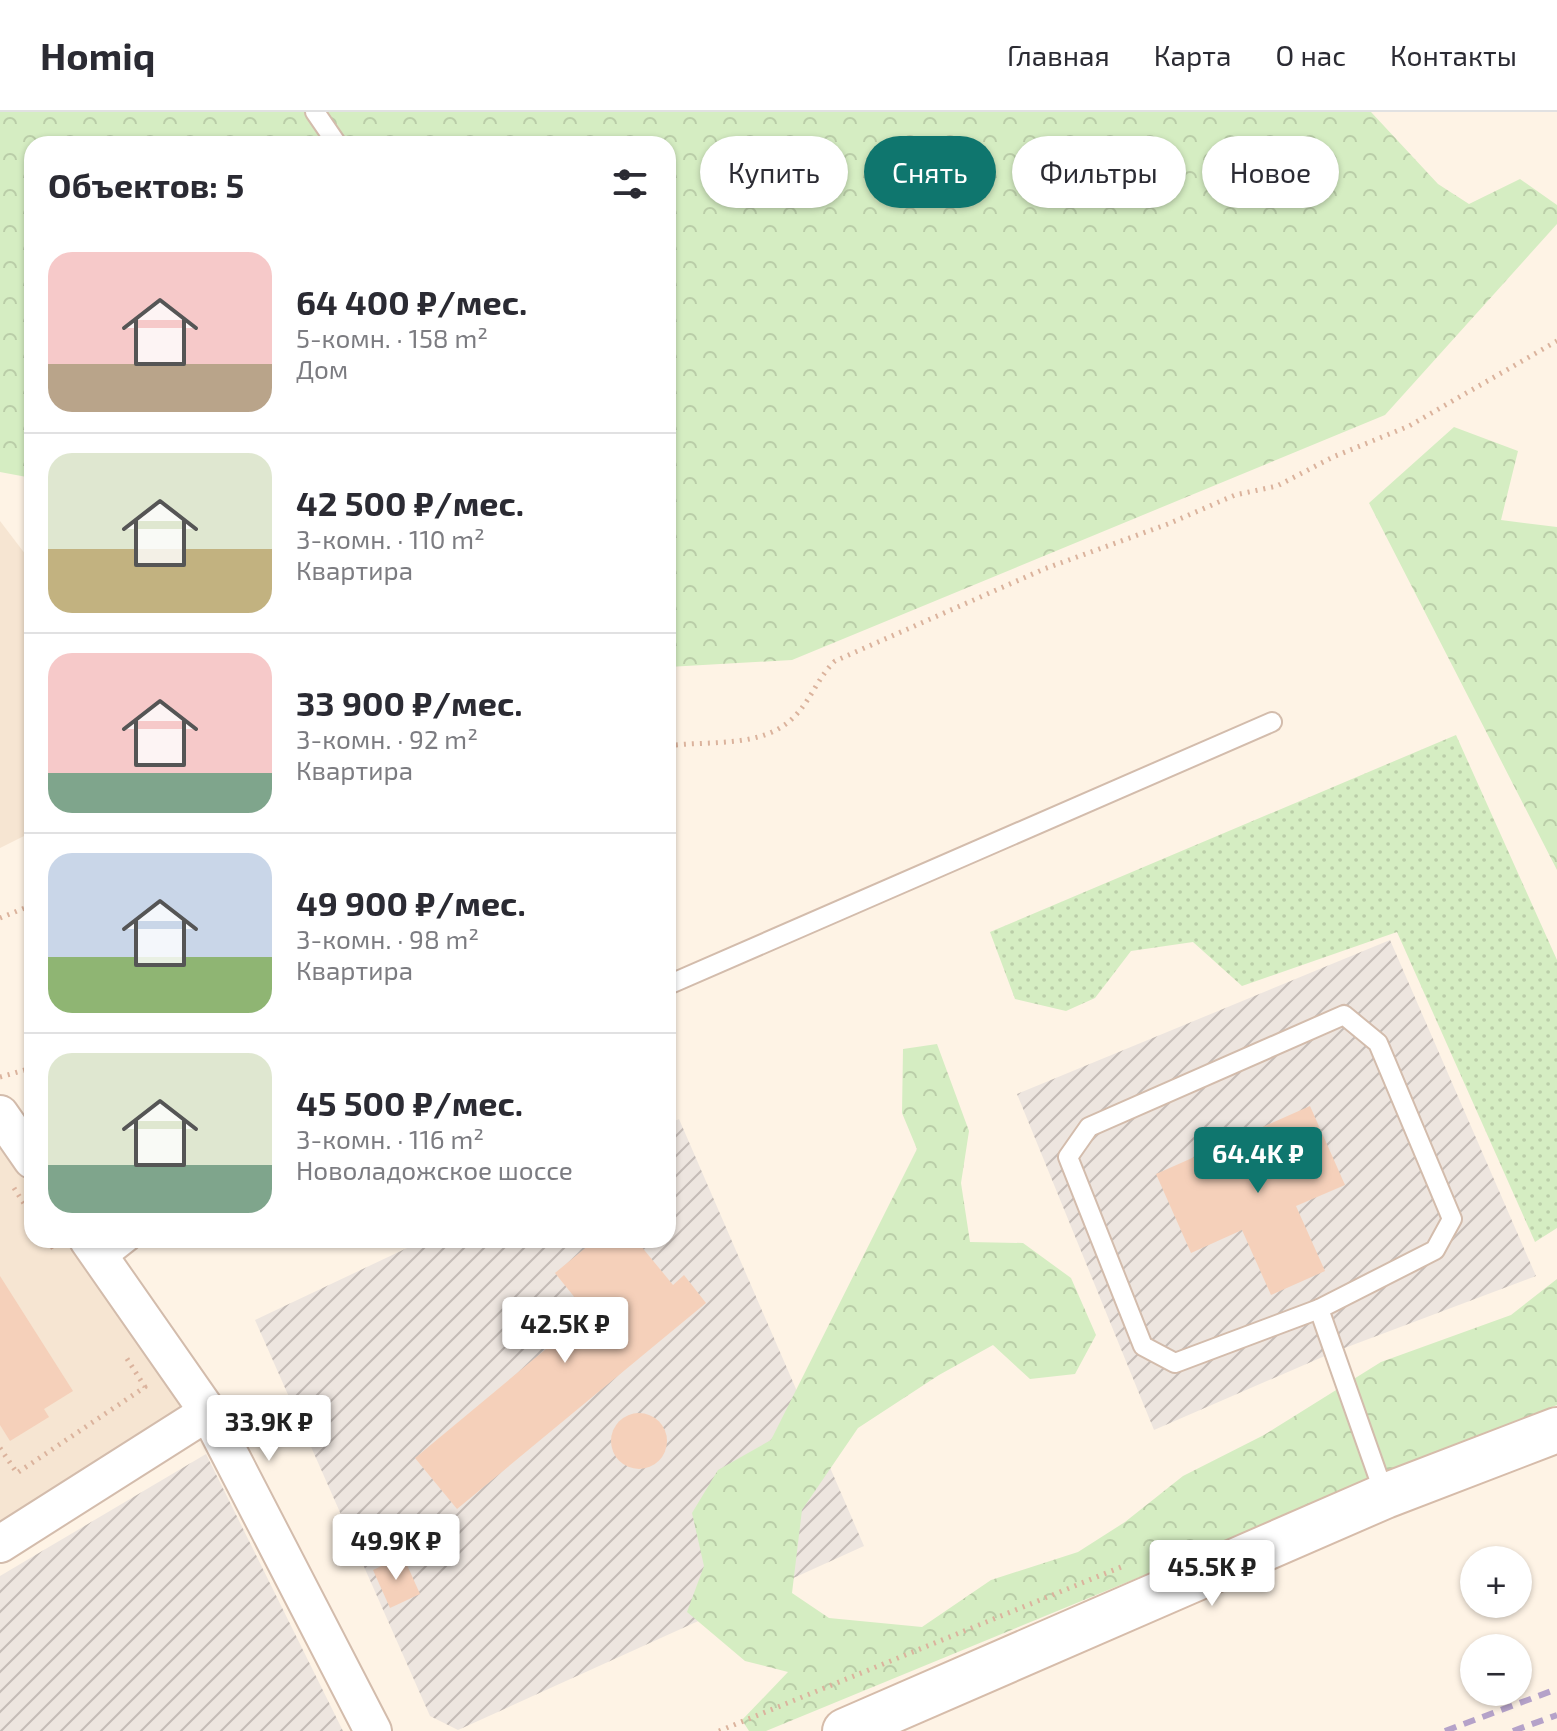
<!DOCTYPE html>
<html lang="ru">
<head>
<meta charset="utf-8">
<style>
	body { margin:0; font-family:"Exo 2",sans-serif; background:#f2f2f3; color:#2b2b33; height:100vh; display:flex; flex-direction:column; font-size:30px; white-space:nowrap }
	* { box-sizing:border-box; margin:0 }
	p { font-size:26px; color:#7c7c81 }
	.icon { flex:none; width:44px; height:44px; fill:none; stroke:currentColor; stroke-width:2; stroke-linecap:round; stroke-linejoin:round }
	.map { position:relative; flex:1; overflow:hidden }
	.sheet { position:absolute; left:24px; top:24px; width:652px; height:1112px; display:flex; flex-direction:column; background:#fff; border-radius:24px; box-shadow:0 2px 6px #0004 }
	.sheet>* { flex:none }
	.guide { position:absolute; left:700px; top:24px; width:736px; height:72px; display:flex; gap:16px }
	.buttons { position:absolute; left:1460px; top:1434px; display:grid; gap:16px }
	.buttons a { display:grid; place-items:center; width:72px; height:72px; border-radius:50%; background:#fff; box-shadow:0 2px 6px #0004; font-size:40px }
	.price { position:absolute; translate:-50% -68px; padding:0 18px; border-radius:8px; background:#fff; color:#222; font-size:26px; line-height:52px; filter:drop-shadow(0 2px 4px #0008) }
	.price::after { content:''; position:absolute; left:50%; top:48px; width:24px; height:18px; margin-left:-12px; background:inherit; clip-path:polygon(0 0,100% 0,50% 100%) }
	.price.active { background:#0f766e; color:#fff }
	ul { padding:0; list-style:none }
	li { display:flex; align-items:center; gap:24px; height:200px; padding:0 24px }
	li+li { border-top:2px solid #e1e1e2 }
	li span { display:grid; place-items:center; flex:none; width:224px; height:160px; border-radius:24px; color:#555 }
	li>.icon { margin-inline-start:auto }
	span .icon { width:96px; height:96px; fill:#fffc; stroke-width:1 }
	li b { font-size:34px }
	h2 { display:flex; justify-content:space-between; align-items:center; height:96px; padding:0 24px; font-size:34px }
	.chip { padding:0 28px; border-radius:36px; background:#fff; box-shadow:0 2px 6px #0004; font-size:28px; line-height:72px }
	.chip.active { background:#0f766e; color:#fff }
	header { display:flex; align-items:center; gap:48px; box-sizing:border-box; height:112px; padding:0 40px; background:#fff; border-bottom:2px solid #e1e1e2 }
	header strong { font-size:38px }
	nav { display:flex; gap:44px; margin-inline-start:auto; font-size:28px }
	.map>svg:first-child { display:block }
</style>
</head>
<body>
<header>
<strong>Homiq</strong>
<nav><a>Главная</a><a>Карта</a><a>О нас</a><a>Контакты</a></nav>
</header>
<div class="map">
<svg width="1557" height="1619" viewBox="0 0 1557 1619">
	<defs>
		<pattern id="industrial-furrows" width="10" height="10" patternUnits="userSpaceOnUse" patternTransform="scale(2)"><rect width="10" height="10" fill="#ede5df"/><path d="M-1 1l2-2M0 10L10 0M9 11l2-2" fill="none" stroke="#c5bcb7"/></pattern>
		<pattern id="grass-dots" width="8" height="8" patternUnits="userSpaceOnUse" patternTransform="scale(2)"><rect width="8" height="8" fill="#d5edc2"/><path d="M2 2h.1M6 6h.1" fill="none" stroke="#bacda8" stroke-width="1.8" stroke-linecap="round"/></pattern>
		<pattern id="forest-crowns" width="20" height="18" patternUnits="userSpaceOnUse" patternTransform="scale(2)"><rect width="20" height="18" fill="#d5edc2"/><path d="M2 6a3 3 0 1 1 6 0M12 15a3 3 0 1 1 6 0" fill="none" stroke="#bacda8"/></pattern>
	</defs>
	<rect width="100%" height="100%" fill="#fef3e5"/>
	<g fill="#f6e5d2">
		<path d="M0,409L32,451V720L0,736Z"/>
		<path d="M0,1028L32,1073V1128H71L187,1292L0,1410Z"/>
	</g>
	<g fill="url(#industrial-furrows)">
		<path d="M1390,828L1536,1164L1334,1240L1154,1318L1017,982Z"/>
		<path d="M679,1007L864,1434L458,1618L430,1604L255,1208L424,1128H668V1012Z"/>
		<path d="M206,1342L343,1619H0V1464Z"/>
	</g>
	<path fill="url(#grass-dots)" d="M1456,623L1557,848V1116L1535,1130L1397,820L1242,874L1193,830L1131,839L1095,886L1066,899L1015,887L990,820Z"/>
	<g fill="url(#forest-crowns)">
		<path d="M0,0H1371L1438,72L1469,92L1520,67L1557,93V112L1385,303L792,548L668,555V32H32V366L0,360Z"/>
		<path d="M1454,315L1518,339L1501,408L1557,415V758L1369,391Z"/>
		<path d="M937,932L969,1019L961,1071L970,1130L1023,1131L1071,1166L1096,1223L1075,1262L1030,1267L993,1233L939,1263L858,1316L802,1398L792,1481L829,1506L922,1515L991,1468L1078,1440L1125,1410L1183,1364L1264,1323L1381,1250L1511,1203L1557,1167V1293L766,1619H749L742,1608L788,1560L745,1549L687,1500L704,1454L692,1401L718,1358L771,1328L917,1037L902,1001L903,937Z"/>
	</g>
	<g fill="#f5d0ba">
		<path d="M1310,994L1345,1073L1296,1094L1325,1159L1271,1183L1242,1118L1191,1141L1156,1062Z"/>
		<path d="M595,1128H636L673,1173L684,1163L706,1191L457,1397L415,1346L588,1202L555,1161Z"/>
		<path d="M0,1164L73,1279L44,1297L49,1305L10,1329L0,1313Z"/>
		<circle cx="639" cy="1329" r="28"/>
		<path d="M403,1444L420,1482L390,1496L373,1458Z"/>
	</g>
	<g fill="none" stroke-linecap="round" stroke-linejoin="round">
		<g stroke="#d3bcac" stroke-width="22">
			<g id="lane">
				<path d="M315,0L337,32"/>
				<path d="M668,873L1272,610"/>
				<path d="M1344,903L1378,931L1452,1107L1435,1138L1319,1197L1175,1251L1143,1234L1068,1045L1089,1015Z"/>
				<path d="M103,1150L131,1128"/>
				<path d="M1319,1197L1385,1384"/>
			</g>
		</g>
		<g stroke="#d3bcac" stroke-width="40">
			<g id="street">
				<path d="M0,1002L32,1048"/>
				<path d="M88,1128L208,1300L373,1619"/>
				<path d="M0,1432L208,1300"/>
			</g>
		</g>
		<g stroke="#d6bcaa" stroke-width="48">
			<path id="secondary" d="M845,1619L1385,1384L1557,1318"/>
		</g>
		<g stroke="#dbb39d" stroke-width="5" stroke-dasharray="2 6" stroke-linecap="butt">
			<path d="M668,634C710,628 762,637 794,605C811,588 818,565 835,549L1044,457L1168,412L1235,383L1277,374L1333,345L1409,314L1557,229"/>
			<path d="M0,806L32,793"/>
			<path d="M0,965L32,956"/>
			<path d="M14,1076L32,1104"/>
			<path d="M48,1128L56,1141"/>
			<path d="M0,1336L17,1361L145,1275L124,1242"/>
			<path d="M719,1619L1121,1455"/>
		</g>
		<use href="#lane" stroke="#fff" stroke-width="18"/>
		<use href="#street" stroke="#fff" stroke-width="36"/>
		<use href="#secondary" stroke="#fff" stroke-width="44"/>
		<g stroke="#b5a2c9" stroke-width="6" stroke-dasharray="12 8" stroke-linecap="butt">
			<path d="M1445,1619L1557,1577"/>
			<path d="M1513,1619L1557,1603"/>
		</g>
	</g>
</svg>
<div class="buttons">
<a>+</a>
<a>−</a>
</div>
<b class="price active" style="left:1258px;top:1083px">64.4K ₽</b>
<b class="price" style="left:565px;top:1253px">42.5K ₽</b>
<b class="price" style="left:269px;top:1351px">33.9K ₽</b>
<b class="price" style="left:396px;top:1470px">49.9K ₽</b>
<b class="price" style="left:1212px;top:1496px">45.5K ₽</b>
<div class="guide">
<a class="chip">Купить</a>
<a class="chip active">Снять</a>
<a class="chip">Фильтры</a>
<a class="chip">Новое</a>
</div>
<section class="sheet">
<h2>Объектов: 5<svg class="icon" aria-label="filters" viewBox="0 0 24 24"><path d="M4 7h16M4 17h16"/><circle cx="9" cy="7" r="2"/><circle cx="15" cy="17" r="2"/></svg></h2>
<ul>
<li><span style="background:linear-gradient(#f6c9c9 70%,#b9a48a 0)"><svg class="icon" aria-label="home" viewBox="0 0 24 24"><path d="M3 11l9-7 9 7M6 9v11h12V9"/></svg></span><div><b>64 400 ₽/мес.</b><p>5-комн. · 158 m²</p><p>Дом</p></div></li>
<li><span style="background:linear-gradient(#dfe7d0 60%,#c2b280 0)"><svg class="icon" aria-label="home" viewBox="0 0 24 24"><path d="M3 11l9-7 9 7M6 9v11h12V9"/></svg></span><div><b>42 500 ₽/мес.</b><p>3-комн. · 110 m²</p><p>Квартира</p></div></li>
<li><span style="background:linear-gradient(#f6c9c9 75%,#7fa58c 0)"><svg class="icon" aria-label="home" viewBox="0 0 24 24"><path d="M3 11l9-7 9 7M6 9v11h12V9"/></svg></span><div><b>33 900 ₽/мес.</b><p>3-комн. · 92 m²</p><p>Квартира</p></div></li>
<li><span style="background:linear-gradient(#c9d6e8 65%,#8fb573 0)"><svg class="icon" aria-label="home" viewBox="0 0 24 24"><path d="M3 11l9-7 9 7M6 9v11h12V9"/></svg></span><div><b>49 900 ₽/мес.</b><p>3-комн. · 98 m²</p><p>Квартира</p></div></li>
<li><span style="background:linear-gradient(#dfe7d0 70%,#7fa58c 0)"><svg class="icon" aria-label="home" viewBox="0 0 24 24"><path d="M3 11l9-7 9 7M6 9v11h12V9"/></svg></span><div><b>45 500 ₽/мес.</b><p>3-комн. · 116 m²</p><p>Новоладожское шоссе</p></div></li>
</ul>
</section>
</div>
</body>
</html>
